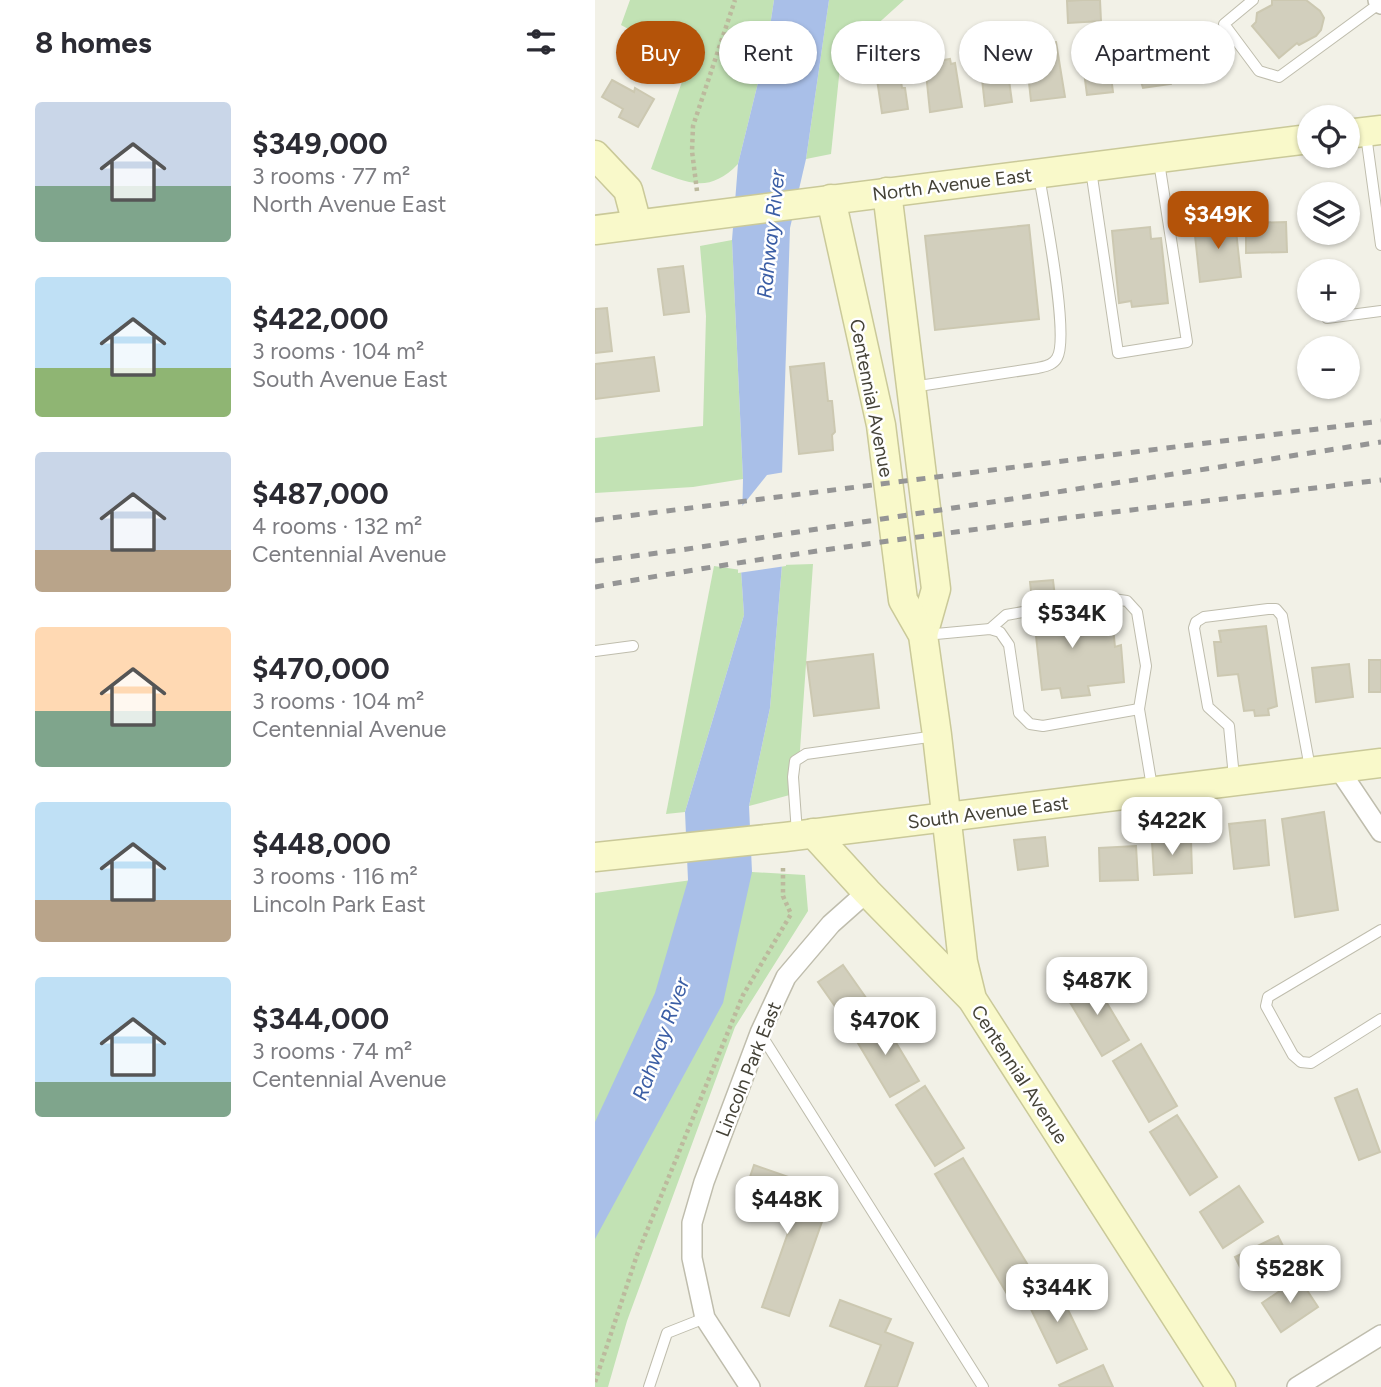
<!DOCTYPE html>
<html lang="en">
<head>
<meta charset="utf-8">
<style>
	body { margin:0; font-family:Figtree,sans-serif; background:#f7f7f7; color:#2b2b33; height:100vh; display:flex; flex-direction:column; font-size:26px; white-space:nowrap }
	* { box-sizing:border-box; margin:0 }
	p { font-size:23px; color:#7c7c81 }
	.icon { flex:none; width:38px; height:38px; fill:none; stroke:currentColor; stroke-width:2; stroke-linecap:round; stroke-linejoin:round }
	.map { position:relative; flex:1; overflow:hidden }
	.details { display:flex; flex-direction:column; background:#fff; width:595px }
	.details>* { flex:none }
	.guide { position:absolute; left:21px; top:21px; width:660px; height:63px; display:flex; gap:14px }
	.tools { position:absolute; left:702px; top:105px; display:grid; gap:14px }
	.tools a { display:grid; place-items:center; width:63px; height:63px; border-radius:50%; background:#fff; box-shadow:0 2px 5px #0004; font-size:35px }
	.price { position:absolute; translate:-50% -60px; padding:0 16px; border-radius:14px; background:#fff; color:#222; font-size:23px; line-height:46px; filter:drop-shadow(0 2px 4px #0008) }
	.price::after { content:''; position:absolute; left:50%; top:42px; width:21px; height:16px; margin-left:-10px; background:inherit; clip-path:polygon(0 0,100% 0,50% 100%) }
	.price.on { background:#b45309; color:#fff }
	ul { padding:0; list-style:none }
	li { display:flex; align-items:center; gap:21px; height:175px; padding:0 35px }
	li span { display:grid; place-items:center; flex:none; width:196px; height:140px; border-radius:7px; color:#555 }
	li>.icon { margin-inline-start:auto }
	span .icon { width:84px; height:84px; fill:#fffc; stroke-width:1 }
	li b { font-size:30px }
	h2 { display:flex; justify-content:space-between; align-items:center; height:84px; padding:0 35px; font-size:30px }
	.chip { padding:0 24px; border-radius:32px; background:#fff; box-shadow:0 2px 5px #0004; font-size:24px; line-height:63px }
	.chip.on { background:#b45309; color:#fff }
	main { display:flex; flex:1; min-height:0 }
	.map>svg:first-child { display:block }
</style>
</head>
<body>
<main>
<section class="details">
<h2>8 homes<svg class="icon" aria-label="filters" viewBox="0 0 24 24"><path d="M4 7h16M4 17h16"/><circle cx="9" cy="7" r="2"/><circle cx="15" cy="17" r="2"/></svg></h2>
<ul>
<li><span style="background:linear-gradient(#c9d6e8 60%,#7fa58c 0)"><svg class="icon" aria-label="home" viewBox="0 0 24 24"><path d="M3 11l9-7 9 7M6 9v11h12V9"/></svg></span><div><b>$349,000</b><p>3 rooms · 77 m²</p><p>North Avenue East</p></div></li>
<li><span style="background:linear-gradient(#bfe0f5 65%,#8fb573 0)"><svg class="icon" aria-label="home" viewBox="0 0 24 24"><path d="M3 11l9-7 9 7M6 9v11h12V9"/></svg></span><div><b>$422,000</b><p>3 rooms · 104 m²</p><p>South Avenue East</p></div></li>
<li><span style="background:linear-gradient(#c9d6e8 70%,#b9a48a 0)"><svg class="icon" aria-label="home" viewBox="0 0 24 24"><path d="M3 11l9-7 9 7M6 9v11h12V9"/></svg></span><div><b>$487,000</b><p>4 rooms · 132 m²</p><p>Centennial Avenue</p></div></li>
<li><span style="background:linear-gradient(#ffd9b3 60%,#7fa58c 0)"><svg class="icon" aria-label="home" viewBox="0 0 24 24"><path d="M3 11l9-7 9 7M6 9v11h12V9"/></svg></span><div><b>$470,000</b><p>3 rooms · 104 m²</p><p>Centennial Avenue</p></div></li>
<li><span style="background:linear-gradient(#bfe0f5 70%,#b9a48a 0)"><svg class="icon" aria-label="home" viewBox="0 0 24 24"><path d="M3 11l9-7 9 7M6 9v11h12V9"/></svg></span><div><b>$448,000</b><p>3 rooms · 116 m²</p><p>Lincoln Park East</p></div></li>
<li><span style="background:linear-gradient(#bfe0f5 75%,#7fa58c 0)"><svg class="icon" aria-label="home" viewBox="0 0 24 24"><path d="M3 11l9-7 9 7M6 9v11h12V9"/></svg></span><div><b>$344,000</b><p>3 rooms · 74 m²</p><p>Centennial Avenue</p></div></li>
</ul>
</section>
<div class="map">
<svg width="786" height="1387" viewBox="0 0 786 1387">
	<rect width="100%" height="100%" fill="#f2f1e7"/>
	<g fill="#c2e2b4">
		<path d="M35,0H179L172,46L143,164C113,195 92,182 56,169L94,62L26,25Z"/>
		<path d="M234,0H309L246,57L236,154L211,159Z"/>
		<path d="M137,240L148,479L98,487L0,493V438L108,426L111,316L105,246Z"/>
		<path d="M218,564L202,793L154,806L175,708L187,565Z"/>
		<path d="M119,566L146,570L149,615L90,812L71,814Z"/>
		<path d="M157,872L210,875L213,911L140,1027L32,1321L13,1387H0V893Z"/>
	</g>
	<path fill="#a9bfe8" d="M179,0H234L211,159L195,228L187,475V565L175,708L154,806L157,872L128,1003L0,1239V1122L60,993L93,880L90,812L149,615L146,570L148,479L137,240L143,164L172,46Z"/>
	<path fill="#f2f1e7" d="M190,472L191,566L143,573L144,510L172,475Z"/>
	<g fill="#d2cfbd" stroke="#ccc8b1" stroke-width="2">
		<path d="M487,0H505L506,21L473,23L472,1Z"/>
		<path d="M677,0H711L725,11L729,18L726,30L721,36L704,45L702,43L684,58L657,26L661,22L662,13L677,5Z"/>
		<path d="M566,28L567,33L582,31L585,51H581L582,64L577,65L576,84L548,88L544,75L540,32Z"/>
		<path d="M461,42L470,97L436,101L430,46Z"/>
		<path d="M508,47V53L513,52L518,92L492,95L486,49Z"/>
		<path d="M302,55L307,88H310L313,109L287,113L279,59Z"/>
		<path d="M411,58L417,102L390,106L385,61Z"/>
		<path d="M355,59L356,64L360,63L367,107L335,112L330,63Z"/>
		<path d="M17,80L39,92L40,88L59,99L43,127L24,117L28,109L7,97Z"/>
		<path d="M640,221L646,277L605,282L599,226Z"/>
		<path d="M691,222L692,252L651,253V223Z"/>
		<path d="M434,225L444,319L340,330L330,236Z"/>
		<path d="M555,227L556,239L566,238L573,303L537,307L536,301L524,303L517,231Z"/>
		<path d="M88,266L94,312L69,315L63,269Z"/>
		<path d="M12,308L17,351L0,353V309Z"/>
		<path d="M59,357L64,391L0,399V364Z"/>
		<path d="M229,363L233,401H237L240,432L237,435L238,450L204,454L195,367Z"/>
		<path d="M458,580L464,631L518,627L520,647L526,645L529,682L493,686L495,695L467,698L465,688L447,690L435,582Z"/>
		<path d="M671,626L682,706L673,709L674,715L660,716L659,710L649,711L643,674L623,676L619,642H626L624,631Z"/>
		<path d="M278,654L284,708L219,716L212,662Z"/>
		<rect x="774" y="660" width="12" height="32"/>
		<path d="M754,664L758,697L721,702L717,668Z"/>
		<path d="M729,812L743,910L700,917L687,819Z"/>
		<path d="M670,820L674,865L639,869L634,824Z"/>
		<path d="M450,837L453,866L423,870L419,840Z"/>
		<path d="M596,840L597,873L559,875L557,842Z"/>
		<path d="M541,846L543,880L505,881L504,848Z"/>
		<path d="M248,965L281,1012L256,1029L223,982Z"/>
		<path d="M497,978L534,1040L507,1056L470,994Z"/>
		<path d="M285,1016L324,1081L295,1097L257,1033Z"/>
		<path d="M546,1044L582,1106L554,1122L518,1061Z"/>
		<path d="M330,1086L369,1148L340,1166L301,1105Z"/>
		<path d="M762,1089L785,1152L764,1160L740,1098Z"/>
		<path d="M582,1115L622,1177L595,1195L555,1132Z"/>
		<path d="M368,1158L442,1280L414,1297L340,1174Z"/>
		<path d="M159,1165L211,1183L204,1204L230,1213L194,1316L167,1307L201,1210L150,1192Z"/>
		<path d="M644,1186L668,1222L628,1248L605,1212Z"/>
		<path d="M683,1236L696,1262L653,1283L640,1257Z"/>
		<path d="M704,1278L723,1307L686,1332L667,1303Z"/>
		<path d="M461,1285L492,1349L462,1363L431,1299Z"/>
		<path d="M245,1300L296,1319L290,1332L318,1343L302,1387H270L286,1345L235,1326Z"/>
		<path d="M508,1365L518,1387H465L464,1385Z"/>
	</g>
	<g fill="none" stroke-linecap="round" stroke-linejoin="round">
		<g stroke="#bfbdad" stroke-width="12">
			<g id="lane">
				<path d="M658,0L629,24L664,71L684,77L785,3"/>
				<path d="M771,135L786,245"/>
				<path d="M496,170L523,353L592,342L564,162"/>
				<path d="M732,318L786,311"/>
				<path d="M317,387L443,368C451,366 458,365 462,358C475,337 449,207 444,176"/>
				<path d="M461,608L518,599L532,601L542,612L551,666L544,709L557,787"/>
				<path d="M395,629L411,615L439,610"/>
				<path d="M330,635L395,629L405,632L414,645L424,713L435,724L448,726L544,709"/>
				<path d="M0,651L38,646"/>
				<path d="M639,777L634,726L613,707L599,628L601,622L609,617L673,609H681L687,616L715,768"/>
				<path d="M202,833L198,777L200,761L211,754L341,736"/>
				<path d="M786,930L673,997L671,1006L698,1055L706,1062L716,1063L786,1019"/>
				<path d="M165,1033L388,1387"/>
				<path d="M54,1387L72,1333L110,1318"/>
			</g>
		</g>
		<g stroke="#bfbdad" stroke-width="22">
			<g id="street">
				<path d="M783,0L786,4"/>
				<path d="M743,768L786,832"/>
				<path d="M155,1387L110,1318L97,1258V1223L109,1182L165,1033L191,977L236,924L272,892"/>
				<path d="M702,1387L786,1335"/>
			</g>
		</g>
		<g stroke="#cac999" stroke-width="31">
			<g id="secondary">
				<path d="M752,134L786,130"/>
				<path d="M0,155L33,190L42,224"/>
				<path d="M292,192L341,589L328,635"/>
				<path d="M236,199L286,425L308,600L328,635L342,735L368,962L377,999L626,1387"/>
				<path d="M0,230L714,139"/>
				<path d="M218,833L272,892L375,997"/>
				<path d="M0,857L190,837L786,763"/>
			</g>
		</g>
		<g stroke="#bcb99d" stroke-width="4.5" stroke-dasharray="3.5 3.5" stroke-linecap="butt">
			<path d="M102,191L97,151L98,126L140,0"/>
			<path d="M0,1382L42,1255L148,995L196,914L188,896V868"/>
		</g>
		<use href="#lane" stroke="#fff" stroke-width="10"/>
		<use href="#street" stroke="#fff" stroke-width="19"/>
		<use href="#secondary" stroke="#f9f9ca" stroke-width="28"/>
		<g stroke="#959595" stroke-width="5" stroke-dasharray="9 9" stroke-linecap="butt">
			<path d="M0,520L786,421"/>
			<path d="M0,561L86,550L786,442"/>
			<path d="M0,587C260,540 524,512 786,480"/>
		</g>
	</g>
	<g text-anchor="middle" stroke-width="5" stroke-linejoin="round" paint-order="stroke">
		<g font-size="19" fill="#444237" stroke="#fff">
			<text transform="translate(357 184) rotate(-7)" y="7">North Avenue East</text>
			<text transform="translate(277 398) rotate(79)" y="7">Centennial Avenue</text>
			<text transform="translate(393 812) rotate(-7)" y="7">South Avenue East</text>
			<text transform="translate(153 1069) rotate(-68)" y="7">Lincoln Park East</text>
			<text transform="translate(425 1074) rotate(57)" y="7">Centennial Avenue</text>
		</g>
		<g font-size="21" font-style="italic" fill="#3b5ea5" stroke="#fff">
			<text transform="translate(176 234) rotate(-84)" y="7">Rahway River</text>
			<text transform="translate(66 1039) rotate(-70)" y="7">Rahway River</text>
		</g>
	</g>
</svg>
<div class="tools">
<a><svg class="icon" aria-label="locate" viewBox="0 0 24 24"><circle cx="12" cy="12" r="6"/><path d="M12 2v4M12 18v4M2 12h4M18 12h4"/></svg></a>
<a><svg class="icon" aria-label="layers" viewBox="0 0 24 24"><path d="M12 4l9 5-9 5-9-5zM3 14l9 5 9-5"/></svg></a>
<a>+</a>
<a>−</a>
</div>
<b class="price on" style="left:623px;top:251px">$349K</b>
<b class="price" style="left:477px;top:650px">$534K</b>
<b class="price" style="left:577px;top:857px">$422K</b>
<b class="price" style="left:502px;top:1017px">$487K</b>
<b class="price" style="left:290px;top:1057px">$470K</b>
<b class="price" style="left:192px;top:1236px">$448K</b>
<b class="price" style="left:695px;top:1305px">$528K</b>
<b class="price" style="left:462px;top:1324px">$344K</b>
<div class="guide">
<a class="chip on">Buy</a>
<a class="chip">Rent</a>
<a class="chip">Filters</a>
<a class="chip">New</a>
<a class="chip">Apartment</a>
</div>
</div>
</main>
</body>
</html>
